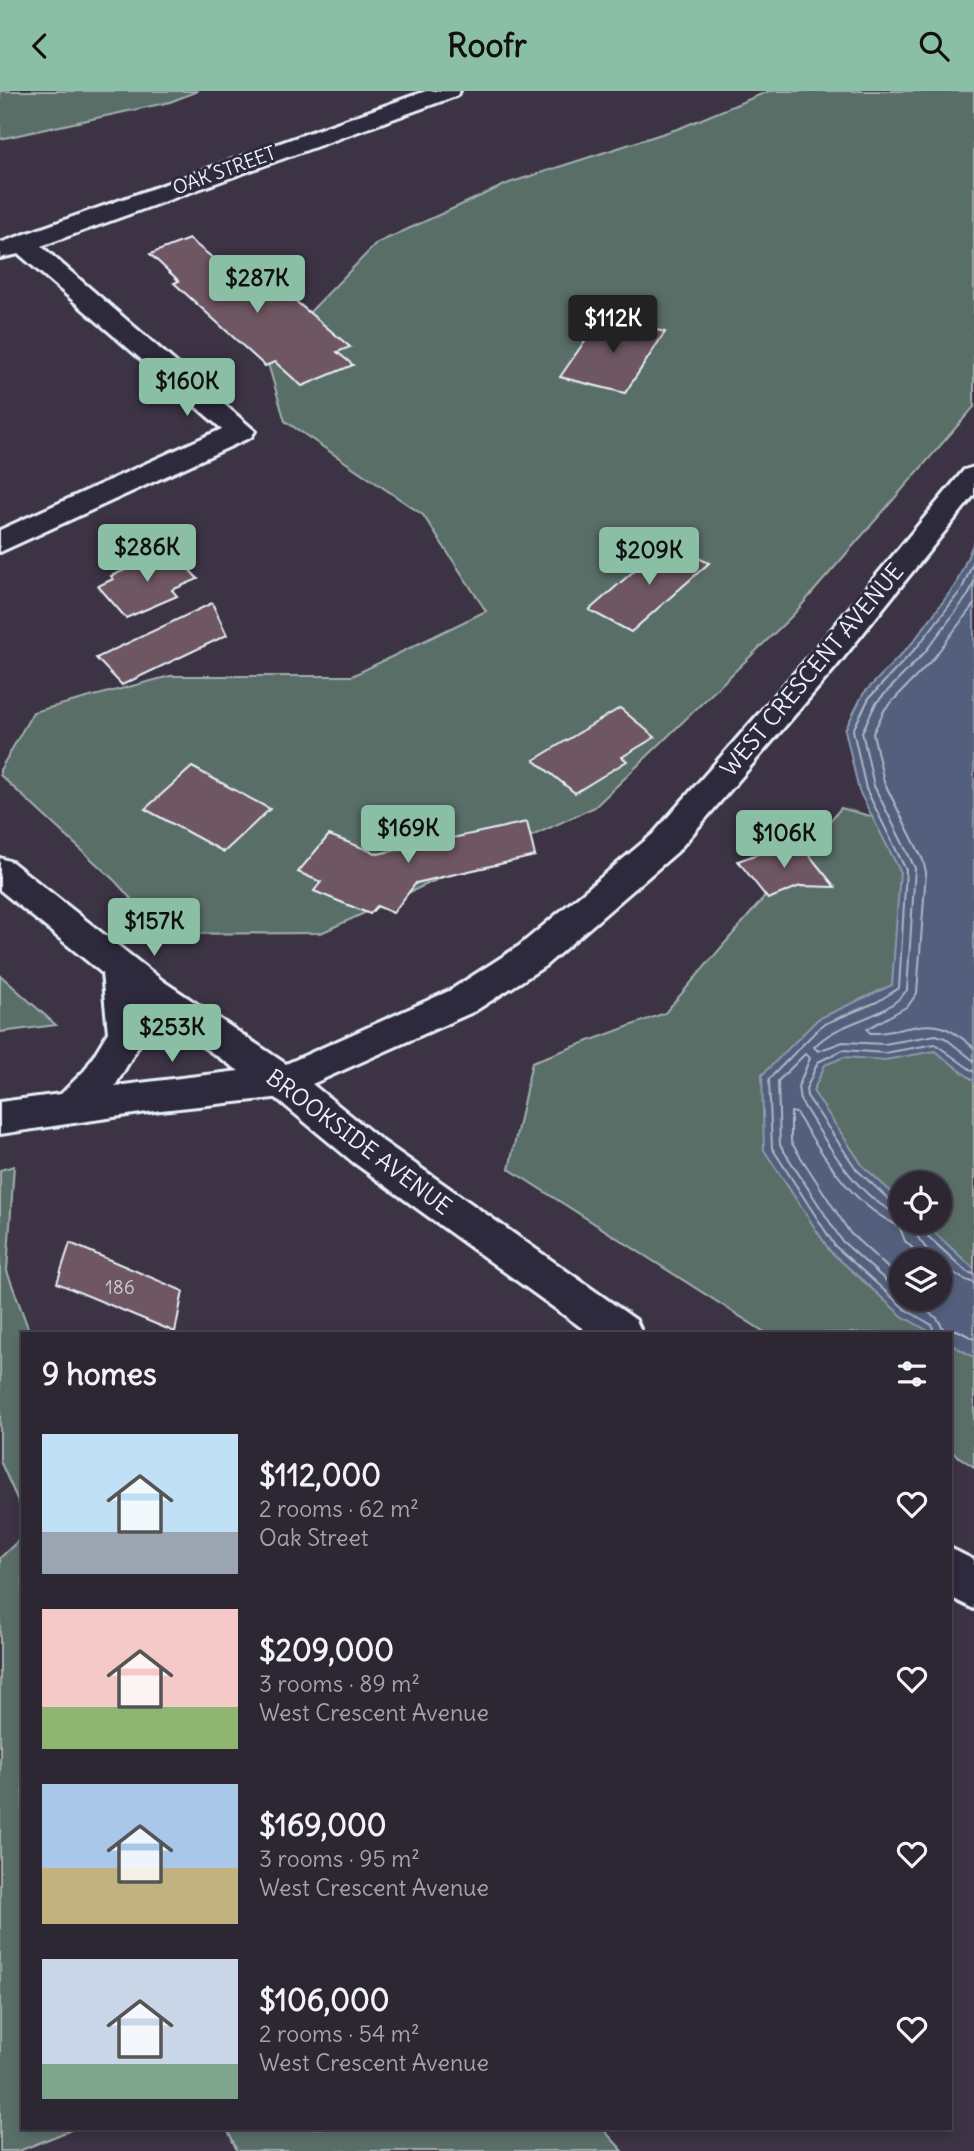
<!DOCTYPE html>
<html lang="en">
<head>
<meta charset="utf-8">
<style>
	body { margin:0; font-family:Delius,sans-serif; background:#352e3b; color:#f1f3f6; height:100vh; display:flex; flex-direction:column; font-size:26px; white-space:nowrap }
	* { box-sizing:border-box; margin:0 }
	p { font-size:23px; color:#a7a5ac }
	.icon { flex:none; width:38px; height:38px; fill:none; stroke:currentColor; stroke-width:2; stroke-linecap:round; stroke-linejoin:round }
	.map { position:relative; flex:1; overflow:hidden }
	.side { position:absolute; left:21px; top:1241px; width:931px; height:798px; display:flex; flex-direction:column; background:#2d2633; border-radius:0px; box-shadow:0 4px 10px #0003,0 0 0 2px #48434e }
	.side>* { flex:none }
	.controls { position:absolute; left:889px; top:1080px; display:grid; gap:14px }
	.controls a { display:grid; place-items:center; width:63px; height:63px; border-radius:50%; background:#2d2633; box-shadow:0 4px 10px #0003,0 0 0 2px #48434e; font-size:35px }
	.price { position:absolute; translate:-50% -60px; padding:0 16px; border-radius:7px; background:#8abfa5; color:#111; font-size:23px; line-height:46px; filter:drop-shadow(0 2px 4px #0008) }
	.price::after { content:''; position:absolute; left:50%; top:42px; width:21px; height:16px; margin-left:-10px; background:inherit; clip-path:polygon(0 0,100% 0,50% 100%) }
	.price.on { background:#222; color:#fff }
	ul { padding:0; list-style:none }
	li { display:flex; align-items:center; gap:21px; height:175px; padding:0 21px }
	li span { display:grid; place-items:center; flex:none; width:196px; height:140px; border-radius:0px; color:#555 }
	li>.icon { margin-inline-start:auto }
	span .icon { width:84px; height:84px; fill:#fffc; stroke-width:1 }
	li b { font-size:30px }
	h2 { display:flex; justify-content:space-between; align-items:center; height:84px; padding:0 21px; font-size:30px }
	header { display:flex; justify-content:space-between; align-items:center; height:91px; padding:0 21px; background:#8abfa5; color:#111; font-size:32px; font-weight:800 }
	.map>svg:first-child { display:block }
</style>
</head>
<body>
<header><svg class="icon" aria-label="back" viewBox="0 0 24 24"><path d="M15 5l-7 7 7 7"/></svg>Roofr<svg class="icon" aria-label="search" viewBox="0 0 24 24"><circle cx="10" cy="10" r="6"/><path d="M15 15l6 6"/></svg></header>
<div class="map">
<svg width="974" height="2060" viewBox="0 0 974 2060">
	<rect width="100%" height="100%" fill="#3c3344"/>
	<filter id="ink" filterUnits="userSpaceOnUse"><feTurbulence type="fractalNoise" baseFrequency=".0143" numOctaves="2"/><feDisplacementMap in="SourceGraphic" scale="14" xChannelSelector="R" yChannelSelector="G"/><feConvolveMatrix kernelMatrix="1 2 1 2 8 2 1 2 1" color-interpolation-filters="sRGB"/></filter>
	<g filter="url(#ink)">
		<g fill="#5a6e67" stroke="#a1b0b0" stroke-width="2" fill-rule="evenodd">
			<path d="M0,0H198L170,11L0,48Z"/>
			<path d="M769,0H974V316L793,524L595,716L321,842L163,843L115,790L0,684V679L33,621L170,585H352L486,520L423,424L285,330L266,266L377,152L509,92L680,37Z"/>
			<path d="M841,717L974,754V1376L950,1360V1242H766L509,1078L532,971L665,922ZM901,1092H940V1130H901ZM901,1169H940V1208H901Z"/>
			<path d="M0,884L56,934L0,941Z"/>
			<path d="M14,1075L7,1180L30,1242H23V1421L0,1370V1079Z"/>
			<path d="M23,1445V2037H76L19,2060H0V1467Z"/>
			<path d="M227,2037H602L623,2060H237Z"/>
		</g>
		<path fill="#525f7b" stroke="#8e99ad" stroke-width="2" fill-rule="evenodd" d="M974,451V990L935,960L885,969L844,966L825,974L813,1000L863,1075L901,1110V1130L923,1131L974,1178V1266L950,1253V1242H932L902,1225L830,1160L764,1059L762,984L818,928L892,894L900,780L859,700L845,639L863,603L913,551L956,493ZM901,1169H940V1208H901Z"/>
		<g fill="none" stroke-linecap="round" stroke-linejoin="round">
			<g stroke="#acb7c6" stroke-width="2">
				<path d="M974,491L969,503L925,561L876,612L862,641L874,695L915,777L907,899C884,930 840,928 814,956L818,960L843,951L884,953L936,944L945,947L974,970"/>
				<path d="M974,513L933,568L885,618L873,642L884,691L923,769L926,781L917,902L908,915L867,938L870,942H879C925,936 935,922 974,957"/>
				<path d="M901,1115L894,1113L857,1079L807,1005L806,998L818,971L843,959L885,962L935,953L974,981"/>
				<path d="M901,1124C857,1109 824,1047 800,1009L798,996L810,967L805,963L778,990L780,1054L842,1150L901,1203"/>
				<path d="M910,1130C918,1155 949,1184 974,1192"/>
				<path d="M919,1130L921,1139L967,1181L974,1183"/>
				<path d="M901,1189L850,1142L791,1051V1021L796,1022C824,1065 851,1114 899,1135L905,1150L925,1169"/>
				<path d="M906,1208L937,1227L944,1239H957L974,1248"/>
				<path d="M934,1242L932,1234L906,1219L835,1155L772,1057L769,988L822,934L877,911L899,897L906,779L866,698L853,639L869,607L918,555L962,498L974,469"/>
			</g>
		</g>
		<g fill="#6e5662" stroke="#e8f1f8" stroke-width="2">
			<path d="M189,148L247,194L267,186L350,256L337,261L353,274L302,295L275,271L265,275L174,192L179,190L150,163Z"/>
			<path d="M602,225L665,241L625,302L560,286Z"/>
			<path d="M666,452L709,472L631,541L589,519Z"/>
			<path d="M171,459L198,488L172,499L177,505L126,527L98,495L113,488L111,485Z"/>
			<path d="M212,512L227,544L122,594L96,567Z"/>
			<path d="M620,617L655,646L622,666L627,670L575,702L534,669Z"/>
			<path d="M192,676L270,718L224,761L145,718Z"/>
			<path d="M527,731L535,765L416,792L393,822L377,815L370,823L314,800L321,791L298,781L329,744L378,763Z"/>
			<path d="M797,749L835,796L800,795L768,808L738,770Z"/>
			<path d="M70,1152L183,1200L175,1241L57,1192Z"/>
		</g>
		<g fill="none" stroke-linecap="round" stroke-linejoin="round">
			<g stroke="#e8f1f8" stroke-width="6">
				<path id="minor" d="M426,0H460L456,5L41,155L255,340L251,346L0,461V439L222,338L19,163L0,167V152Z"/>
			</g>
			<g stroke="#e8f1f8" stroke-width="6">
				<g id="tertiary">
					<path d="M283,976L296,980L381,1049L636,1229L642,1242H589L353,1071L270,1002L264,991L270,980Z"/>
					<path d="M950,1457L974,1469V1518L950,1506Z"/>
				</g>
			</g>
			<g stroke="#e8f1f8" stroke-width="6">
				<path id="secondary" d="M974,376V404L835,577L677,761L545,875L475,920L283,1006L161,1019L0,1043V1011L61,1003L85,979L108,941L102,882L0,799V767L12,771L163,890L286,973L449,900L519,855L653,743L813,561L964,379ZM142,914L239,980L115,995L146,942Z"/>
			</g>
			<use href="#minor" fill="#2f2a3d" fill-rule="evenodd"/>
			<use href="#tertiary" fill="#2f2a3d" fill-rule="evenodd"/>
			<use href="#secondary" fill="#2f2a3d" fill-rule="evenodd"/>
		</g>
	</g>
	<g text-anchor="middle" stroke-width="6" stroke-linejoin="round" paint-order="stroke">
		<g font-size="19" fill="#e8f1f8" stroke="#2f2a3d">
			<text transform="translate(224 79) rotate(-20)" y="7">OAK STREET</text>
		</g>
		<g font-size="19" fill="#cacad2">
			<text x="120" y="1203">186</text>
		</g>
		<g font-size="23" fill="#e8f1f8" stroke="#2f2a3d">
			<text transform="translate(812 579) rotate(-50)" y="8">WEST CRESCENT AVENUE</text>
			<text transform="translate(359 1051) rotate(37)" y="8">BROOKSIDE AVENUE</text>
		</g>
	</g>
</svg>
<div class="controls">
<a><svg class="icon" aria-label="locate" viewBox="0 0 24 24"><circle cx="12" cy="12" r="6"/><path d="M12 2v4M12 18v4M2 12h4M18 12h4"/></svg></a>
<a><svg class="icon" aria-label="layers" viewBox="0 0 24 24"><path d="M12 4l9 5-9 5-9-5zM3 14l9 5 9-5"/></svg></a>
</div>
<b class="price" style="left:257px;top:224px">$287K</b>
<b class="price on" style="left:613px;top:264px">$112K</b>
<b class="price" style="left:187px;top:327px">$160K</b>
<b class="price" style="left:147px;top:493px">$286K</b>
<b class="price" style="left:649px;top:496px">$209K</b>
<b class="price" style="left:408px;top:774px">$169K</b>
<b class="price" style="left:784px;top:779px">$106K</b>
<b class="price" style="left:154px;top:867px">$157K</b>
<b class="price" style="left:172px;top:973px">$253K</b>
<section class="side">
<h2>9 homes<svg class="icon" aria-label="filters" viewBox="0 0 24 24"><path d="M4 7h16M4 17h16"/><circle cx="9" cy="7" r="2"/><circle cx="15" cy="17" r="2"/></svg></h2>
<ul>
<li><span style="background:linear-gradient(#bfe0f5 70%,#9aa5b1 0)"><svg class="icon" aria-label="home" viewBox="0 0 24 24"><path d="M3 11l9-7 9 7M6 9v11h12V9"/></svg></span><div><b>$112,000</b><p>2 rooms · 62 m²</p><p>Oak Street</p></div><svg class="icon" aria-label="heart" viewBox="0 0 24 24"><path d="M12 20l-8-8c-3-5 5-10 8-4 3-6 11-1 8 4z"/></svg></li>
<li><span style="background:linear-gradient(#f6c9c9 70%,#8fb573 0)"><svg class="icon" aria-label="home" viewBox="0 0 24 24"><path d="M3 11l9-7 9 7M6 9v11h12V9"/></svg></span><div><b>$209,000</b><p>3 rooms · 89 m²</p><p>West Crescent Avenue</p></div><svg class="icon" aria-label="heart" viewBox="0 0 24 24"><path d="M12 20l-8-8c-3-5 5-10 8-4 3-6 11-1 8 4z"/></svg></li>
<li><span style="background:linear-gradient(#a9c7e8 60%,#c2b280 0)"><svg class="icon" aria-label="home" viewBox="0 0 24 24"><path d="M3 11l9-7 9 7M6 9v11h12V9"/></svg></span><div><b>$169,000</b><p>3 rooms · 95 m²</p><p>West Crescent Avenue</p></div><svg class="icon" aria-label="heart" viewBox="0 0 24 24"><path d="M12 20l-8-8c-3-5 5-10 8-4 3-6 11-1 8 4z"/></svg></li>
<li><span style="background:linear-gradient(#c9d6e8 75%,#7fa58c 0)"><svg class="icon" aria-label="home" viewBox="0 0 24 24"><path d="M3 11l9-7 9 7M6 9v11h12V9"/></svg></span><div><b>$106,000</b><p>2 rooms · 54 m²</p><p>West Crescent Avenue</p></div><svg class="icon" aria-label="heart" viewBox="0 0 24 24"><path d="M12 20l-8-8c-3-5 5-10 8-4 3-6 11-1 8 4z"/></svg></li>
</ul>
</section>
</div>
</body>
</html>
